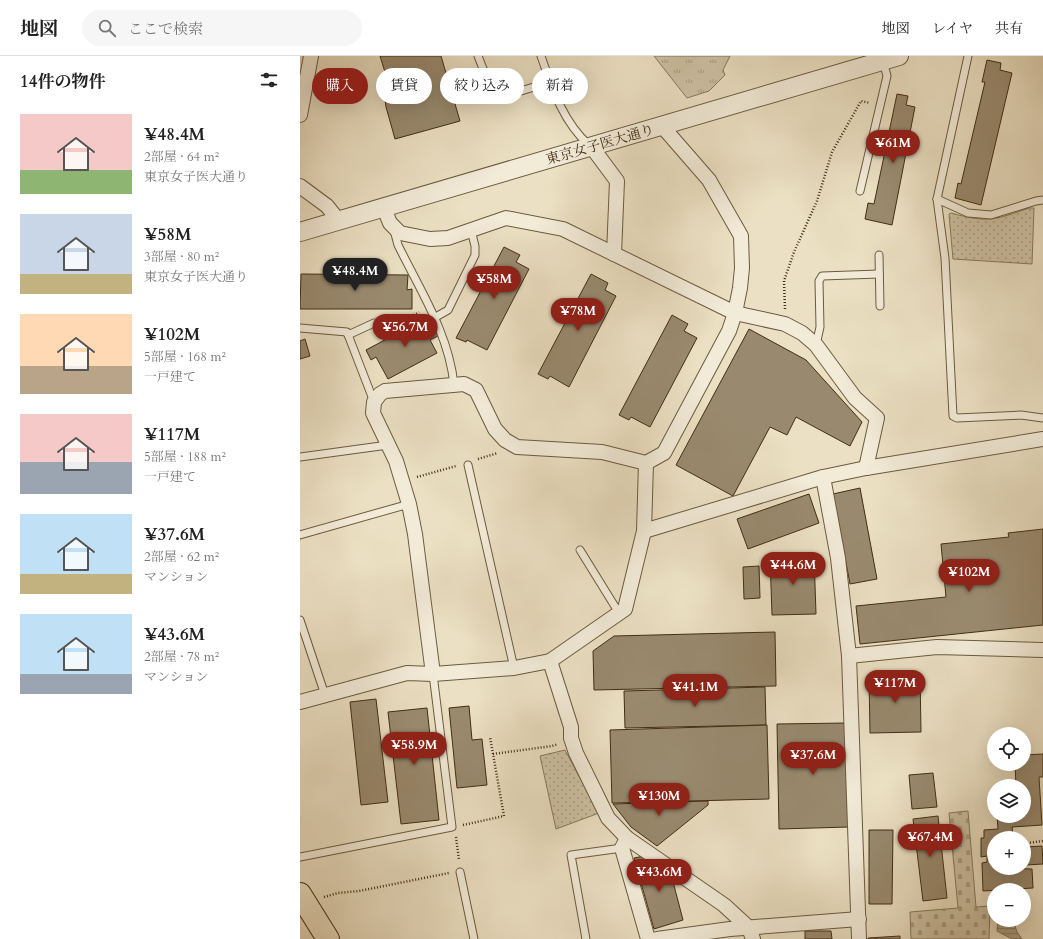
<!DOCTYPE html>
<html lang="ja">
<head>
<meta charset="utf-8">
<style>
	body { margin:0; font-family:Cardo,"Noto Serif JP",serif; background:#f6f6f6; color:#222; height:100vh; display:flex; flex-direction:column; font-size:15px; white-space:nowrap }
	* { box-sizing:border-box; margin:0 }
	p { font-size:13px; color:#767676 }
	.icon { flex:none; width:22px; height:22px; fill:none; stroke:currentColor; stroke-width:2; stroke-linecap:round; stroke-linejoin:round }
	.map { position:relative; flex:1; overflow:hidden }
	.drawer { display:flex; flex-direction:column; background:#fff; width:300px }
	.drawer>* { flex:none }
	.banner { position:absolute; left:12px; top:12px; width:380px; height:36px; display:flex; gap:8px }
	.buttons { position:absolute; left:687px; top:671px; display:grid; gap:8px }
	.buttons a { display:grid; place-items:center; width:44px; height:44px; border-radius:50%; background:#fff; box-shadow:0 4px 16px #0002; font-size:20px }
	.price { position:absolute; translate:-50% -34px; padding:0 9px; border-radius:14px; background:#8f2418; color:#fff; font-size:13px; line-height:26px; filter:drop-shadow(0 1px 2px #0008) }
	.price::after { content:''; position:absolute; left:50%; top:24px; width:12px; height:9px; margin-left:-6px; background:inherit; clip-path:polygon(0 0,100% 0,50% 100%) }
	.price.on { background:#222; color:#fff }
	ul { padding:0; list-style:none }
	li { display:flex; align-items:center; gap:12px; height:100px; padding:0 20px }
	li span { display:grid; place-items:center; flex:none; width:112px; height:80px; border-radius:0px; color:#555 }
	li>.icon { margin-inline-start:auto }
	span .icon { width:48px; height:48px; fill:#fffc; stroke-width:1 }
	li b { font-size:17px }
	h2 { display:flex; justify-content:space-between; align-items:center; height:48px; padding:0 20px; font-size:17px }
	.pill { padding:0 14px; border-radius:18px; background:#fff; box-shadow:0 4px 16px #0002; font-size:14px; line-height:36px }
	.pill.on { background:#8f2418; color:#fff }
	header { display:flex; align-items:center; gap:24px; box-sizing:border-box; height:56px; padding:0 20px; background:#fff; border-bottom:1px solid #e0e0e0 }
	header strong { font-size:19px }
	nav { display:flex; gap:22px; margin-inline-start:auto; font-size:14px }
	.search { width:280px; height:36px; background:#f6f6f6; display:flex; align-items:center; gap:10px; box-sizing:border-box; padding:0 14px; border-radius:22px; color:#767676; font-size:15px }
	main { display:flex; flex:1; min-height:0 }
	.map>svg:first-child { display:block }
</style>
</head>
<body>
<header>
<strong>地図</strong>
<div class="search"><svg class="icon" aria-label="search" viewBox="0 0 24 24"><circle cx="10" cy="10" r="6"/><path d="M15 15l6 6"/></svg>ここで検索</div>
<nav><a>地図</a><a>レイヤ</a><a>共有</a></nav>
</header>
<main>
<section class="drawer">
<h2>14件の物件<svg class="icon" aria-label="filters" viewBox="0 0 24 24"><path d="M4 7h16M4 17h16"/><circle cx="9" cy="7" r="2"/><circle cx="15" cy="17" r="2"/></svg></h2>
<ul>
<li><span style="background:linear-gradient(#f6c9c9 70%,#8fb573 0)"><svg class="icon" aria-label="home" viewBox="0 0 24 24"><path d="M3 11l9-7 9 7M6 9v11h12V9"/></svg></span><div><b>¥48.4M</b><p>2部屋 · 64 m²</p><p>東京女子医大通り</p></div></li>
<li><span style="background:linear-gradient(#c9d6e8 75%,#c2b280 0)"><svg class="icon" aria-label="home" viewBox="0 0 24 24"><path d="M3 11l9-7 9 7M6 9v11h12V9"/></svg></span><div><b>¥58M</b><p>3部屋 · 80 m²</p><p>東京女子医大通り</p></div></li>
<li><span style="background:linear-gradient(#ffd9b3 65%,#b9a48a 0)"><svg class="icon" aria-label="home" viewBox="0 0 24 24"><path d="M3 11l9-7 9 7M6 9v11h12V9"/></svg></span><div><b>¥102M</b><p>5部屋 · 168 m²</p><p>一戸建て</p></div></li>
<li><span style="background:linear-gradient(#f6c9c9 60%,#9aa5b1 0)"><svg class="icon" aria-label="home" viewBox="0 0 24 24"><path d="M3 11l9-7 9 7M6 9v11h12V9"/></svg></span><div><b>¥117M</b><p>5部屋 · 188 m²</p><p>一戸建て</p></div></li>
<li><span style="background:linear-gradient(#bfe0f5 75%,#c2b280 0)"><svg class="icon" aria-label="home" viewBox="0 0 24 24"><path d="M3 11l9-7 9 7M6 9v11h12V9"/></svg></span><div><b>¥37.6M</b><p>2部屋 · 62 m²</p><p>マンション</p></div></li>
<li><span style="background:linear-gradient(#bfe0f5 75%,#9aa5b1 0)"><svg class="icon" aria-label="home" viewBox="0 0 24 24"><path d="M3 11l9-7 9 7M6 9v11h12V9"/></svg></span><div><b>¥43.6M</b><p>2部屋 · 78 m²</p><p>マンション</p></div></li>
</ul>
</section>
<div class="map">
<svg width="743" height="883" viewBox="0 0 743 883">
	<defs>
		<pattern id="grass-tufts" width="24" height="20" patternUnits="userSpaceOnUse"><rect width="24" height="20" fill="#cec2a5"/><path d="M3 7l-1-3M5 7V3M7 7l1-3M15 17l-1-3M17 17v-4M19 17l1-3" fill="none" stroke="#a99e85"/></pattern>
		<pattern id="cemetery-stones" width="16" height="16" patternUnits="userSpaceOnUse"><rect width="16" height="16" fill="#cec2a5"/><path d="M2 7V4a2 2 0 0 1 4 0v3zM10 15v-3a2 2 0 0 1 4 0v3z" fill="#a99e85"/></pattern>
		<pattern id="park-dots" width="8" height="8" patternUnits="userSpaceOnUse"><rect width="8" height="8" fill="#cec2a5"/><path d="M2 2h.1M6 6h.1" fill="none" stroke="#a99e85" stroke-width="1.8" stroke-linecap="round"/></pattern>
		<pattern id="water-rules" width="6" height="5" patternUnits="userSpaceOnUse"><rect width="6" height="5" fill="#b1a387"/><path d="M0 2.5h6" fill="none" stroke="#92856d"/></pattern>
	</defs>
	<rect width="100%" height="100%" fill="#ebe0c3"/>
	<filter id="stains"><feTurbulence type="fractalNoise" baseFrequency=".005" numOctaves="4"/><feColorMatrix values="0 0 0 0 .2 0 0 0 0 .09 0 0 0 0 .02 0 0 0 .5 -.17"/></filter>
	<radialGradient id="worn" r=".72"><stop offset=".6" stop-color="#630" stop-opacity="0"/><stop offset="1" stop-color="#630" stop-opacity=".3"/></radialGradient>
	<path fill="url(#grass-tufts)" stroke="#88785c" d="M354,0H430L423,14L425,19L409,35L387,42Z"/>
	<path fill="url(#cemetery-stones)" stroke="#88785c" d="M668,755L676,851L690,850L689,883H611L610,856L658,852L649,757Z"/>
	<g fill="url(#park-dots)" stroke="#88785c">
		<path d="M729,152H734L732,208L653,203L649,158L651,157C687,167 695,164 729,152Z"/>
		<path d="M265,694L299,757L256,773L240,700Z"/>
	</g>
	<path fill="url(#water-rules)" stroke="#847459" d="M698,864H713L717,876L722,883H712L697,875Z"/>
	<g fill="#998a6f" stroke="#412d13">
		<path d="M80,0H141L160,65L95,83L86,51L83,31L89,29Z"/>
		<path d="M687,4L701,7L700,14L712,17L681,149L655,142L658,127L661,128L685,26H682Z"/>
		<path d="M597,38L608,40L606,49L615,51L592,169L565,163L568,147L574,148Z"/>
		<path d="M204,191L220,199L216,206L229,213L187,294L167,284L166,286L156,282Z"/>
		<path d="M1,218L108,219L107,234L112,233V253H0Z"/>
		<path d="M291,218L308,227L305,234L316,240L269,331L250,320L248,323L238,318Z"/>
		<path d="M372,259L388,268L384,275L397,282L350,371L331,361L329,364L319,359Z"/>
		<path d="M128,261L138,280L130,284L137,297L88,323L76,301L71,304L66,294Z"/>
		<path d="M449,273L506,304L562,366L550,390L496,361L487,379L470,371L433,440L376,409Z"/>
		<path d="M5,283L10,300L0,303V285Z"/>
		<path d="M560,432L577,523L550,528L533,438Z"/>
		<path d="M509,438L519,467L448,493L437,463Z"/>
		<path d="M743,473V569L560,588L556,550L646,541L641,488L709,481L708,477Z"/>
		<path d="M514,500L516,558L472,559L470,502Z"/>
		<path d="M459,510L460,542L444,543L443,511Z"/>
		<path d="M475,576L476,630L294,634L293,595L314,580Z"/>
		<path d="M620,620L621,676L570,677L569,621Z"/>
		<path d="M465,631L466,669L325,672L324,635Z"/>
		<path d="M76,643L88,746L61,749L50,646Z"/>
		<path d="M169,650L172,684L182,683L187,729L157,732L149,652Z"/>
		<path d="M127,652L139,764L101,768L88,656Z"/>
		<path d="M546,667L549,771L479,773L477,668Z"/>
		<path d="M467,669L469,743L312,747L310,674Z"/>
		<path d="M743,698V721H739L742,769L712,771L713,779H719V782H694V812L732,813L733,832L683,835L682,807L687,806V800L681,801V782H684V774L698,773L697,760H724V730H716L715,708H724V699Z"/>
		<path d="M633,717L637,751L612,753L609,719Z"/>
		<path d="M408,745V749L357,790L331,771L313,748Z"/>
		<path d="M638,760L647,842L623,845L613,763Z"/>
		<path d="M569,774H593L592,848H569Z"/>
		<path d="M742,790L743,808L726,809L725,791Z"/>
		<path d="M344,800L371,818L383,864L354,873L334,802Z"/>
		<path d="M505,875H531L532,883H505Z"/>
		<path d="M600,880V883H568V882Z"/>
	</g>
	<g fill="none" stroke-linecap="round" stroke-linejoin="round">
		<g stroke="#6c5a3f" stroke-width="9">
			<g id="service">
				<path d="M178,0L195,43L250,26"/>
				<path d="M241,0C252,32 263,66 289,89"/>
				<path d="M668,0L637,143L645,202L653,360L657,362L721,359L743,362"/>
				<path d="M560,135L587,20L583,5"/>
				<path d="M637,143L668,157L691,159L736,145L743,144"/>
				<path d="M94,174L98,189C120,234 149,278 154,329"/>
				<path d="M579,199L580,250"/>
				<path d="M134,262L148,254L175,199V190L171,174"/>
				<path d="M0,272L47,276L74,346"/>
				<path d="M48,279L74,267"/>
				<path d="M516,289L520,271L519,225L522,220L579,218"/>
				<path d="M0,401L88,389"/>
				<path d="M168,409L214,612"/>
				<path d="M0,479L109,448"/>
				<path d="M280,494L319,557"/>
				<path d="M0,564L25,639"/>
				<path d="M0,801L152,771L133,618"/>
				<path d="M160,816L174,883"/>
				<path d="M286,883L271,799L322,792"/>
			</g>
		</g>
		<g stroke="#6c5a3f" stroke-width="16">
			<g id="minor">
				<path d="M0,59L11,0"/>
				<path d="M362,70L409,124L441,180L442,212L440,232L435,257L429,275L364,397L346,407L344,475L325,553L250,605L271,671V682L276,697L308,762L327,782L424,849L449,872L453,883"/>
				<path d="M291,90L317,125L314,198"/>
				<path d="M0,130L27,150L39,165"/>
				<path d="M84,152L90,167L100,177L130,183L148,182L206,162L263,173L435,257L485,268L502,277L516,289L555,342L577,362L566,412"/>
				<path d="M523,421L538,502L549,600L559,883"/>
				<path d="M344,475L523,421L566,412L743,383"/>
				<path d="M549,600L637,591L743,594"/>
				<path d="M133,618L115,478L109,448L96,405L73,357L74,346L80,338L85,335L164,328L176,334L195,373L205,384L217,391L302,396L346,407"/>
				<path d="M0,646L107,617L133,618L214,612L250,605"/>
				<path d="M327,782L322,792L348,883"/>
				<path d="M357,883L430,873L559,863"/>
			</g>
		</g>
		<g stroke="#6c5a3f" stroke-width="20">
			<path id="tertiary" d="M0,176L599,0"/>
		</g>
		<g stroke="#412d13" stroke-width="24">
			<path id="primary" d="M0,838L28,883"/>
		</g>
		<g stroke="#412d13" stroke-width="2.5" stroke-dasharray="1 2" stroke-linecap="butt">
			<path d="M485,253L484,225L494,196L517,145L532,96L561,45L570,47"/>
			<path d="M84,264C97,261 109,263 119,256"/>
			<path d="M178,403L198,397"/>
			<path d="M117,421L156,410"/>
			<path d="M193,698L252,690L258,688"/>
			<path d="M163,769L204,760L190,681"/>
			<path d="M156,781L159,804"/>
			<path d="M727,787L743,785"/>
			<path d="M24,841L38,837L59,835L149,817"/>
		</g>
		<use href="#service" stroke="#f2ebd8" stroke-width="7"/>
		<use href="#minor" stroke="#f2ebd8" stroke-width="14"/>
		<use href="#tertiary" stroke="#f2ebd8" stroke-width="18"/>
		<use href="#primary" stroke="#ebe0c3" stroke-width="22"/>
	</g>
	<g text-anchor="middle" stroke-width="3" stroke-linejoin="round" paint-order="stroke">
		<g font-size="14" fill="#412d13" stroke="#f2ebd8">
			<text transform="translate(300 88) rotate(-16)" y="5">東京女子医大通り</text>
		</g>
	</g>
	<rect width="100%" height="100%" filter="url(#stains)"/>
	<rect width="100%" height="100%" fill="url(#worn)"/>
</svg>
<div class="buttons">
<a><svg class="icon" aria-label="locate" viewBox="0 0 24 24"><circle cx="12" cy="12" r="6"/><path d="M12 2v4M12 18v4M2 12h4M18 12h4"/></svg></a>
<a><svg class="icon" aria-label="layers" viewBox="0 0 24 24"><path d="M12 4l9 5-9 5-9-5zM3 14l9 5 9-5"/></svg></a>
<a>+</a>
<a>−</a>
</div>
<b class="price" style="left:593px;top:108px">¥61M</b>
<b class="price on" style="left:55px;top:236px">¥48.4M</b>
<b class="price" style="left:194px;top:244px">¥58M</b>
<b class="price" style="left:278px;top:276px">¥78M</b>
<b class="price" style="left:105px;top:292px">¥56.7M</b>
<b class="price" style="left:493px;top:530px">¥44.6M</b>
<b class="price" style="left:669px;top:537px">¥102M</b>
<b class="price" style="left:595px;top:648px">¥117M</b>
<b class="price" style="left:395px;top:652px">¥41.1M</b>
<b class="price" style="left:114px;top:710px">¥58.9M</b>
<b class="price" style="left:513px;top:720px">¥37.6M</b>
<b class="price" style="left:359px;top:761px">¥130M</b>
<b class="price" style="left:630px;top:802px">¥67.4M</b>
<b class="price" style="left:359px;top:837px">¥43.6M</b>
<div class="banner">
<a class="pill on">購入</a>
<a class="pill">賃貸</a>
<a class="pill">絞り込み</a>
<a class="pill">新着</a>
</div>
</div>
</main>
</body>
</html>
